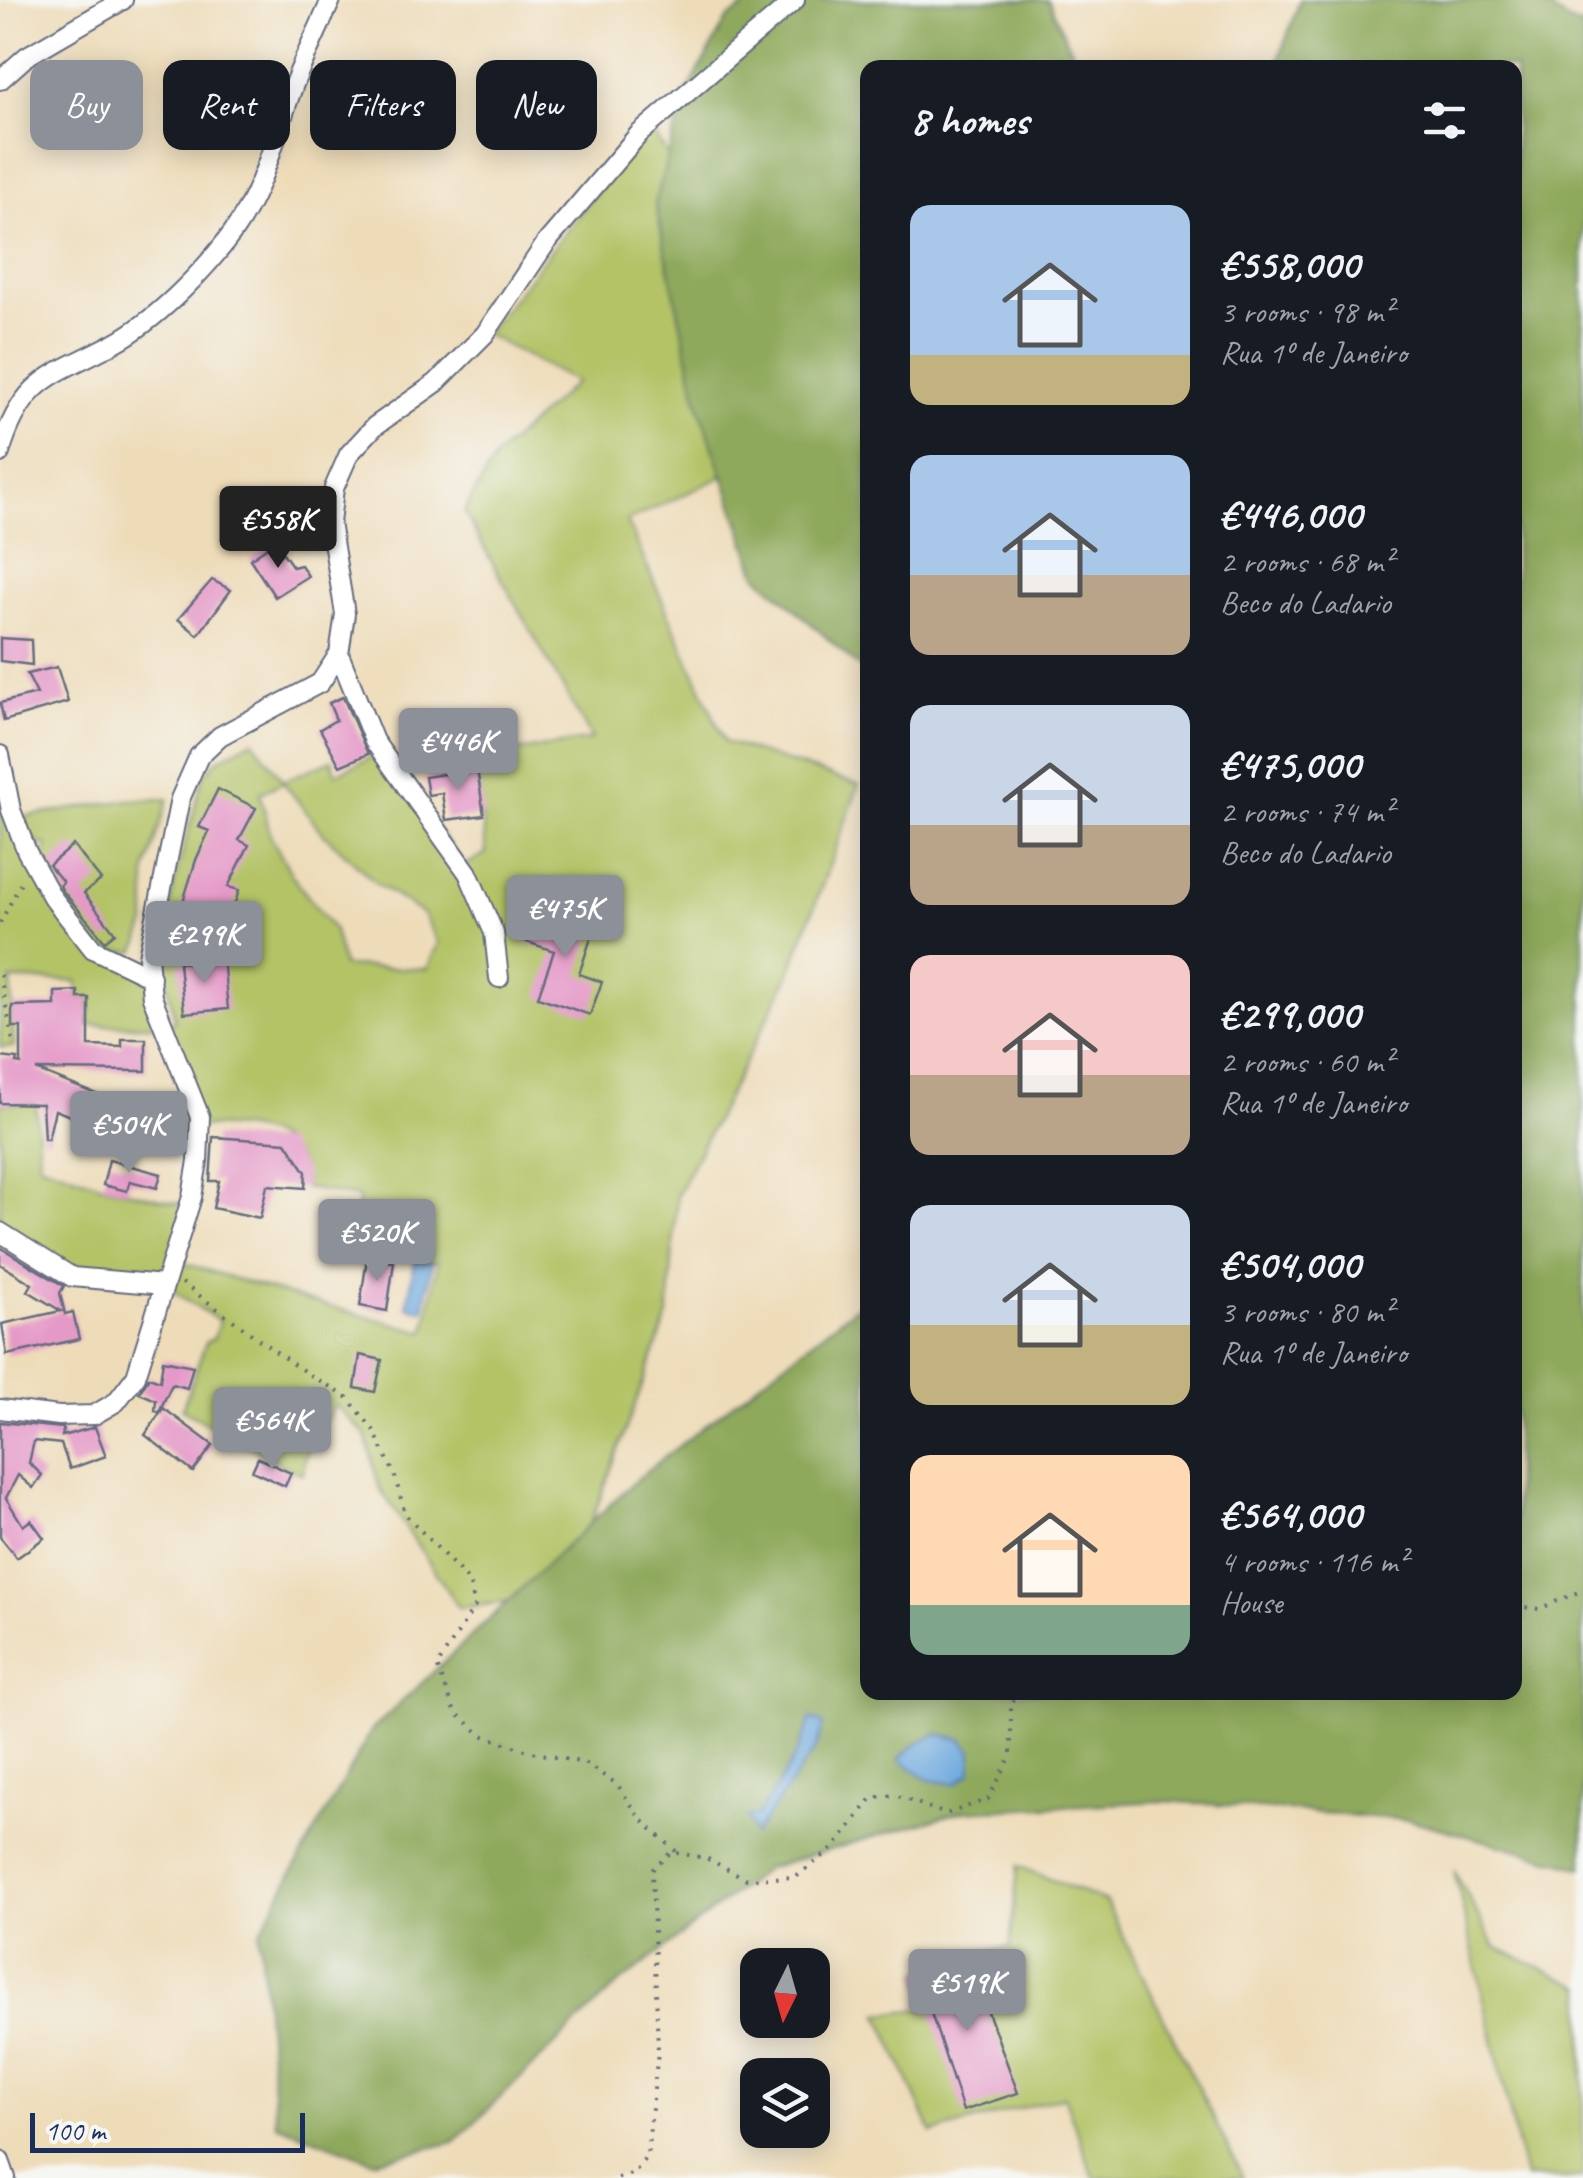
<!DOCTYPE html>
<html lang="en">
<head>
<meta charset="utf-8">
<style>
	body { margin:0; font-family:Caveat,sans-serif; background:#20242c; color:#f1f3f6; height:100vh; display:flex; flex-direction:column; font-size:38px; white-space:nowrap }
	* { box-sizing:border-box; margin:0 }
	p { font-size:32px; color:#9ea1a6 }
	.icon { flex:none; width:55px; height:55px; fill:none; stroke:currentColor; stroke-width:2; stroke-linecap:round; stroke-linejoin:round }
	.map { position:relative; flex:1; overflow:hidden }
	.panel { position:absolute; left:860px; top:60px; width:662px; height:1640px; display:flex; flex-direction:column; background:#171b24; border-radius:20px; box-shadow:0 5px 25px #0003 }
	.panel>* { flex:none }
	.top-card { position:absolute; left:30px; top:60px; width:680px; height:90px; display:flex; gap:20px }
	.needle { width:65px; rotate:185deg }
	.buttons { position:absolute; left:740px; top:1948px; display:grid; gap:20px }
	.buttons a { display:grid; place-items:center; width:90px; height:90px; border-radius:20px; background:#171b24; box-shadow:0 5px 25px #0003; font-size:50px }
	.scale { position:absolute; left:30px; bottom:25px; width:275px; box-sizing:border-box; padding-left:10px; border:5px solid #1b2f5e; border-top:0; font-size:28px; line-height:35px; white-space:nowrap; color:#1b2f5e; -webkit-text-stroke:8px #f6f6f2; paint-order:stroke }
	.price { position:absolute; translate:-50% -85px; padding:0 22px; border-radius:10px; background:#8c9099; color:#fff; font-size:32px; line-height:65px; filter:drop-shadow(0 2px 5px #0008) }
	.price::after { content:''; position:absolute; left:50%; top:60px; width:30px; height:22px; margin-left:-15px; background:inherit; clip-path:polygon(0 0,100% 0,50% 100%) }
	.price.active { background:#222; color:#fff }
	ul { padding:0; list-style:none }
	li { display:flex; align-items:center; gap:30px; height:250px; padding:0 50px }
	li span { display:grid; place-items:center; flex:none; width:280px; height:200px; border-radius:20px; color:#555 }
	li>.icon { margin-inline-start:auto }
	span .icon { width:120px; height:120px; fill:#fffc; stroke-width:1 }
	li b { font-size:42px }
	h2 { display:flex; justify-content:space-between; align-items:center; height:120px; padding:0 50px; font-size:42px }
	.pill { padding:0 35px; border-radius:20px; background:#171b24; box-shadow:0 5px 25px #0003; font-size:35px; line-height:90px }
	.pill.active { background:#8c9099; color:#fff }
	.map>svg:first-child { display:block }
</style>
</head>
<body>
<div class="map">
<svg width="1583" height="2178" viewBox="0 0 1583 2178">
	<rect width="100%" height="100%" fill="#f6f6f2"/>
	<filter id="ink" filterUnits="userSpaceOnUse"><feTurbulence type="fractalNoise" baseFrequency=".01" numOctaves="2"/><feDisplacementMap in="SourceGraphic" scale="20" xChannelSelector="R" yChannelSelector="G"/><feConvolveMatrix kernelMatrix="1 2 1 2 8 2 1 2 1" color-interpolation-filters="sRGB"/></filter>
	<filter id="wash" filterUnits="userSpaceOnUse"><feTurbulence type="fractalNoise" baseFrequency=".0048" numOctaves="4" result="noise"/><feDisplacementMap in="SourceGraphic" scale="40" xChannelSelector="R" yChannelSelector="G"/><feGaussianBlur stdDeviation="2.25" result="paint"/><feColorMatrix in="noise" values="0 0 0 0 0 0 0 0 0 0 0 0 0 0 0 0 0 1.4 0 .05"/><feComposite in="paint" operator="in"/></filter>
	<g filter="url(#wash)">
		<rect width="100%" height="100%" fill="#eedcb9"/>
		<g fill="#b3c366" stroke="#677962" stroke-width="2.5" fill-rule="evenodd">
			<path d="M649,126L770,316L743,467L627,521L725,742L859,785L788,978L677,1195L668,1316L564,1595L459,1608L379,1487L366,1435L335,1405L305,1457L303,1474L285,1467L182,1409L206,1342L214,1338L219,1321L164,1285L72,1277L0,1232V1103L36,1104L39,1163L103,1185L189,1206L173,1260L308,1301L425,1332L438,1262L351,1251L359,1197L305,1188C306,1174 304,1169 296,1158C273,1124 237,1128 199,1126L163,1025H89V998H78L77,981L11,980L14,1047H0V759L13,815L93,949L151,977L163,1024L175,1021L164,966L169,957L161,947L178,868L203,777L217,760L253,740L283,781L332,760L336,774L382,752L464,866L486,853L476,758L592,739L464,512L496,456L576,382L485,334ZM283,782L323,833L377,884L423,914L438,943L427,969L343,966L334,930L293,877L271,837L260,793Z"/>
			<path d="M168,799L146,872V924L136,951C124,953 107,953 97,945C74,926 53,888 41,862L48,846C31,841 27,833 23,817L128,800Z"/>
			<path d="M1018,1866L1106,1902L1243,2178H1094L1064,2096L932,2133L879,2014L929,2008L918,1973L967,1955L1010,1947Z"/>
			<path d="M1454,1870L1495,1947L1583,1987V2178H1525Z"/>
		</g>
		<g fill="#8ea95b" stroke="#546c5c" stroke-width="2.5">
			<path d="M756,0H1048L1079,67L868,68L867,674L757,575L698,403L655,203L685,96L727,19Z"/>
			<path d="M1300,0H1541L1540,3L1579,27L1583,23V1868L1410,1820L1166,1801L963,1811L767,1868L615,1987L454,2142L374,2161L276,2124L259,1933L371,1731L637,1479L861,1303L867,1285L868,1692H1515V68L1276,67Z"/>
		</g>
		<g fill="#6da9de" stroke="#446c9e" stroke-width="2.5">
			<path d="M415,1260L432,1263L424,1310L407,1307Z"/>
			<path d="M811,1719L823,1724L817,1747L754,1835L747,1816L758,1815C780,1784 798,1755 811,1719Z"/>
			<path d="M938,1734L961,1739L972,1751L971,1773L955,1784L929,1780L899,1759L917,1743Z"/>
		</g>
		<g id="blocks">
			<g fill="#e599c8">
				<path d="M269,546L277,557L283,553L293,567L301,565L308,576L275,597L250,559Z"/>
				<path d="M212,580L231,590L198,635L178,619Z"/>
				<path d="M0,638L31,640L32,665L0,661Z"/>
				<path d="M57,667L68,702L4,721L0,703L37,694L27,674Z"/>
				<path d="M343,697L368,754L340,766L320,729L336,720L329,703Z"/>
				<path d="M477,769L484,815L446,820L442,793L428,795L425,777Z"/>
				<path d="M218,789L256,808L239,840L249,845L228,887L239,890L225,935L177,921L196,860L209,831L199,827Z"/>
				<path d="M73,845L101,880L84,893L115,933L105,941L62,890L60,885L63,882L49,865Z"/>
				<path d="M539,907L595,926L579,974L602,982L590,1015L538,997L554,951L527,942Z"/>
				<path d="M223,959L228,1009L184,1013L179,963Z"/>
				<path d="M78,991V998H89V1046L122,1047V1039H146V1071L36,1070L131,1108L120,1136L55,1110L48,1139H44L42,1104L0,1103V1057L18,1059L17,1063L21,1064V1027H12V1006L55,1005V992Z"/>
				<path d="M213,1137L286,1142L306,1172L305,1188L267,1185L260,1218L213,1208L219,1181H210Z"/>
				<path d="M109,1160L161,1174L157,1188L130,1181L127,1191L103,1185Z"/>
				<path d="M0,1247L64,1286L60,1293L65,1314L73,1312L79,1339L7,1355L2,1324L61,1311L28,1291L32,1284L0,1264Z"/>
				<path d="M367,1258L394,1262L387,1311L360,1306Z"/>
				<path d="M360,1355L382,1360L375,1392L355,1388Z"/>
				<path d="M163,1360L193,1366L187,1388L172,1384L159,1412L155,1411L156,1400L139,1393L149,1377L160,1381Z"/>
				<path d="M163,1408L213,1445L193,1472L145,1435Z"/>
				<path d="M0,1422L63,1428L62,1436L95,1427L106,1456L70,1469L61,1444L34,1441L29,1463L42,1475L33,1488L18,1475L6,1498L23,1526L31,1520L44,1538L17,1558L0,1537Z"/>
				<path d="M258,1458L291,1473L285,1486L252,1471Z"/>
				<path d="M967,1955L1018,2093L963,2111L918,1973Z"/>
			</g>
		</g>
	</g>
	<g filter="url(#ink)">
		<use href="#blocks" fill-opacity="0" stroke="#656c7e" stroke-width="2.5"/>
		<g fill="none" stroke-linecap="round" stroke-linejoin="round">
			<g stroke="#656c7e" stroke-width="22">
				<g id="minor">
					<path d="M0,80L27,56L123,0"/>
					<path d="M0,453C24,371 60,375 123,338C161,315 207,268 233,232C265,187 275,135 294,84C305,56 319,28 331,0"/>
					<path d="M339,654L374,741L468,873L494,933L499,978"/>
					<path d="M0,755L11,810L27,852L52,897L93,949L151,977"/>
					<path d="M0,1232L72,1277L164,1285"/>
					<path d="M0,1409L59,1416L94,1415L116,1402L136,1376L192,1197L198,1161L200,1117L152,997L148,957L180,799L199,756L220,736L320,683L339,654L345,614L330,523L334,488L349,454L375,426L436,383L485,334L546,243L639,134L795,0"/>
					<path d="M0,2161L6,2178"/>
				</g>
			</g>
			<g stroke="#656c7e" stroke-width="4" stroke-dasharray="2.5 8" stroke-linecap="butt">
				<path d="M0,923L23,879"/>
				<path d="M0,975L14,1047"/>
				<path d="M182,1283L294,1365L347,1397L373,1429L394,1473L405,1514L469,1581L475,1606L437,1666L455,1712L482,1735L528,1751L584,1763L617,1784L641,1819L678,1853"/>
				<path d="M1515,1606L1539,1609L1583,1590"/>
				<path d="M618,2178L635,2173L647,2156L658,2051L652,1870L671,1852L706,1858L747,1879L796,1877L835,1847L872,1798L895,1795L946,1814L988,1799L1011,1756V1702L1018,1692"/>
			</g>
			<use href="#minor" stroke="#fff" stroke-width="18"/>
		</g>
	</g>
</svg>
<div class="buttons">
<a><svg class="needle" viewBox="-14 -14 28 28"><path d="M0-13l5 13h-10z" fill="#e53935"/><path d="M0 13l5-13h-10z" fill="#9ea1a6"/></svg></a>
<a><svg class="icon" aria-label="layers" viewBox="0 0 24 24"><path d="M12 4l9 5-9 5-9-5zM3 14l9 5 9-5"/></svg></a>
</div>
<div class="scale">100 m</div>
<b class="price active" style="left:278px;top:571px">€558K</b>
<b class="price" style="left:458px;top:793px">€446K</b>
<b class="price" style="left:565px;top:960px">€475K</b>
<b class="price" style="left:204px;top:986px">€299K</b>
<b class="price" style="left:129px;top:1176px">€504K</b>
<b class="price" style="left:377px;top:1284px">€520K</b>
<b class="price" style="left:272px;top:1472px">€564K</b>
<b class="price" style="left:967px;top:2034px">€519K</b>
<div class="top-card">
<a class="pill active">Buy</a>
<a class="pill">Rent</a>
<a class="pill">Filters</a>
<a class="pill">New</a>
</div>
<section class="panel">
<h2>8 homes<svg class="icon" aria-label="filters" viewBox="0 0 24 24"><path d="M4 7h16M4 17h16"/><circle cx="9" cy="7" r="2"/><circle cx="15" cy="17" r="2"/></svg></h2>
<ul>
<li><span style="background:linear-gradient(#a9c7e8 75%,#c2b280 0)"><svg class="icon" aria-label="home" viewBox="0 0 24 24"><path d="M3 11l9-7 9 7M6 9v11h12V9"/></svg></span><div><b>€558,000</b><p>3 rooms · 98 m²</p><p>Rua 1º de Janeiro</p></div></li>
<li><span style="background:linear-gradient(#a9c7e8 60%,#b9a48a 0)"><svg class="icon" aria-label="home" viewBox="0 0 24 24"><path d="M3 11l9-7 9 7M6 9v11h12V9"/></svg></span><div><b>€446,000</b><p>2 rooms · 68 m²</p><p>Beco do Ladario</p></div></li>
<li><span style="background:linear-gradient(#c9d6e8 60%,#b9a48a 0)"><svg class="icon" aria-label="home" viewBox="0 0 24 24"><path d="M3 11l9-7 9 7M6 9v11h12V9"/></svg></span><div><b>€475,000</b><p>2 rooms · 74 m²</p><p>Beco do Ladario</p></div></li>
<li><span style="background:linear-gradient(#f6c9c9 60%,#b9a48a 0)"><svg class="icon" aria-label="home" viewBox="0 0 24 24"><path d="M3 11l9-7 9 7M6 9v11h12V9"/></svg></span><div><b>€299,000</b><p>2 rooms · 60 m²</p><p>Rua 1º de Janeiro</p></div></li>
<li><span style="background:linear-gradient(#c9d6e8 60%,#c2b280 0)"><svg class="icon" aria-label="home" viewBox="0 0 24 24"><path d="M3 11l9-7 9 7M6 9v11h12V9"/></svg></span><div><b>€504,000</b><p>3 rooms · 80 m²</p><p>Rua 1º de Janeiro</p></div></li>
<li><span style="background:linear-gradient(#ffd9b3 75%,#7fa58c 0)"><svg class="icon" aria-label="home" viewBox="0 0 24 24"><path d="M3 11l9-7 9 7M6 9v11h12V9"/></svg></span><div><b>€564,000</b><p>4 rooms · 116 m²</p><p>House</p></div></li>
</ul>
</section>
</div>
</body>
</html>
